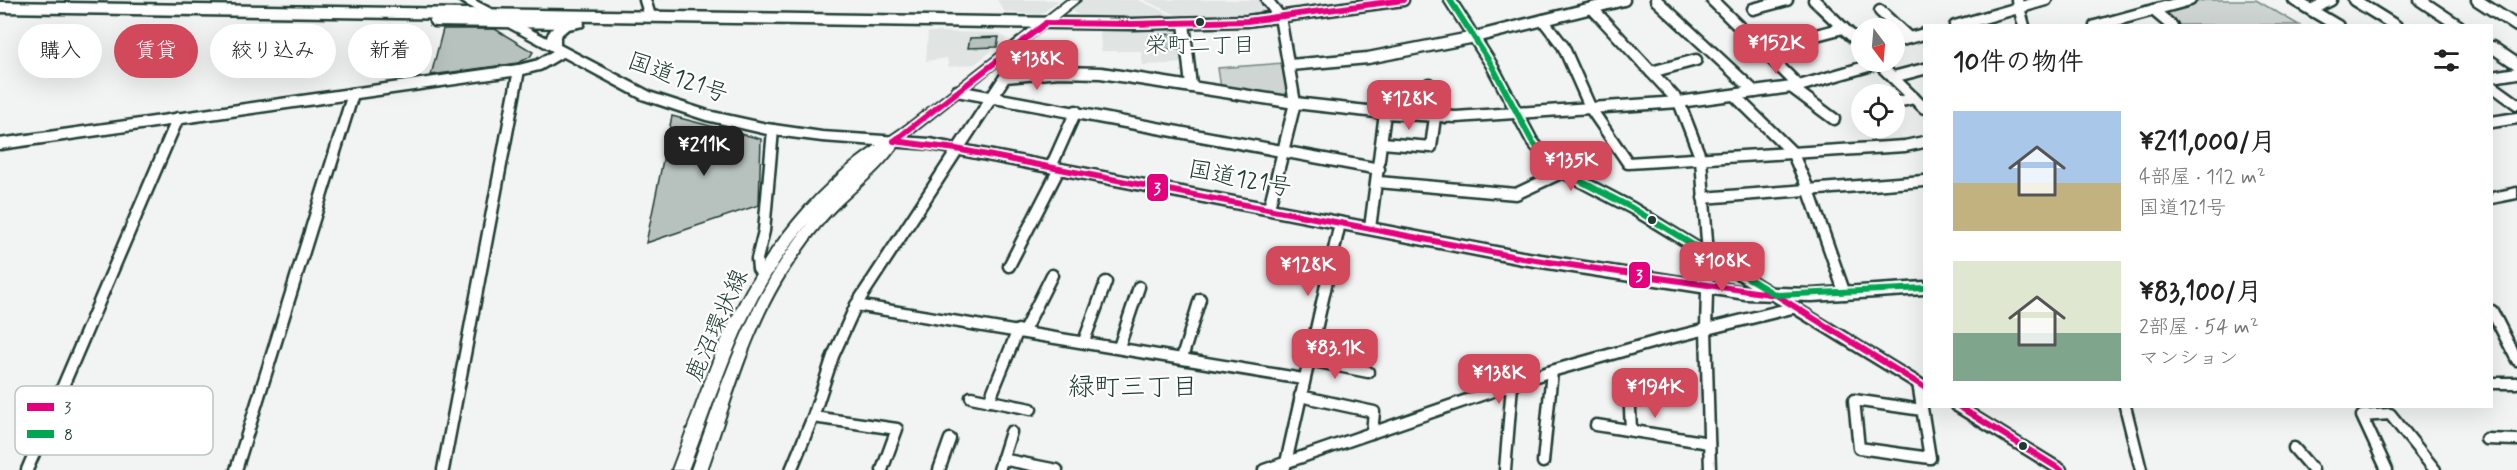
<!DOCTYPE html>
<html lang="ja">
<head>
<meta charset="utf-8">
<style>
	body { margin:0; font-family:Mynerve,"Klee One",sans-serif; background:#f6f6f6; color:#222; height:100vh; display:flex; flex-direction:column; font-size:22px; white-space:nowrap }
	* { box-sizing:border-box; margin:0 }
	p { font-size:20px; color:#767676 }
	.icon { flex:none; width:33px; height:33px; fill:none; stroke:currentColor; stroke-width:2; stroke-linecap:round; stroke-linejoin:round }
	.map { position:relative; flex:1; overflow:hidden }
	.side { position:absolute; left:1923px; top:24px; width:570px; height:384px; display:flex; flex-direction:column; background:#fff; border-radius:0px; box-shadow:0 6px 24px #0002 }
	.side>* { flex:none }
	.guide { position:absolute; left:18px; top:24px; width:570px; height:54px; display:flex; gap:12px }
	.needle { width:39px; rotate:164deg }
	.fabs { position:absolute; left:1851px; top:18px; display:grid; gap:12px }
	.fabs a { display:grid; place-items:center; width:54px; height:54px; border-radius:50%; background:#fff; box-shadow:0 6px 24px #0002; font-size:30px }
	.price { position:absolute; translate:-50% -51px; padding:0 14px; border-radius:12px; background:#d1495b; color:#fff; font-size:20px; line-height:39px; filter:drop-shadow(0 2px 3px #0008) }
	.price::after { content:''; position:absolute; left:50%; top:36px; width:18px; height:14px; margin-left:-9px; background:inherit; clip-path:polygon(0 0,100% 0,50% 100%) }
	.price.selected { background:#222; color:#fff }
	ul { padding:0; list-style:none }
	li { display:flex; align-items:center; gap:18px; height:150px; padding:0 30px }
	li span { display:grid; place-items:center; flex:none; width:168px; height:120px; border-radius:0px; color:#555 }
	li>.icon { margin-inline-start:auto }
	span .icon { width:72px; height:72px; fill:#fffc; stroke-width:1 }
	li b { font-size:26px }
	h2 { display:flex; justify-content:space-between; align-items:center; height:72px; padding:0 30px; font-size:26px }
	.pill { padding:0 21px; border-radius:27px; background:#fff; box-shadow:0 6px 24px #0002; font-size:21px; line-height:54px }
	.pill.selected { background:#d1495b; color:#fff }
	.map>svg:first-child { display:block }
</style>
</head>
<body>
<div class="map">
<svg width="2517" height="470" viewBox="0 0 2517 470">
	<rect width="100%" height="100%" fill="#f2f3f3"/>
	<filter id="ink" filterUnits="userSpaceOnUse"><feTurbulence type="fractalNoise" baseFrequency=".0167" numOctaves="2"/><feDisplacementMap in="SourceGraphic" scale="12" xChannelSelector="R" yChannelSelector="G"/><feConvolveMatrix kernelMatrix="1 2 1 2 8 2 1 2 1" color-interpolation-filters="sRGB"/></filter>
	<g filter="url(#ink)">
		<g fill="#e0e4e3">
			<path d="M997,0H1059L1040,15L1005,12Z"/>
			<path d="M1081,0H1138L1176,17H1091L1076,14L1070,9Z"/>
			<path d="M1144,0H1262L1268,8L1266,11L1181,17Z"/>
			<path d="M1182,28L1187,63L1143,65L1141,51H1101L1100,30Z"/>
			<path d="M928,32L998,33L1007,39L975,64L949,67L947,58L926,61Z"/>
		</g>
		<g fill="#ced5d3" stroke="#768984" stroke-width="1.5">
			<path d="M2205,0H2256L2299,25H2175L2162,11Z"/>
			<path d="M1284,63L1290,95L1283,99L1221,88L1218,68Z"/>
		</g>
		<g fill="#b7c1bd" stroke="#1f3d34" stroke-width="1.5">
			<path d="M443,29H495L533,52L530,57L518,63L431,75Z"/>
			<path d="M1178,34L1179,49L1156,50V35Z"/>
			<path d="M999,37L997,47L968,48L970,38Z"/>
			<path d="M672,116L761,139L759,205L646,243Z"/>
		</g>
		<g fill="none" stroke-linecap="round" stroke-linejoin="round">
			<g stroke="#1f3d34" stroke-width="15">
				<g id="minor">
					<path d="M645,0L650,16"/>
					<path d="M1267,0L1280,17L1295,103L1269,208"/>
					<path d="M1450,0L1491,64L1532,141L1550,162L1563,172L1632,208L1924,387"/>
					<path d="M1656,0L1755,92"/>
					<path d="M1712,0L1799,86"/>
					<path d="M1814,0L1862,46"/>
					<path d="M2017,0L2024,26"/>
					<path d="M2294,0L2338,26"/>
					<path d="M2354,0L2396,26"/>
					<path d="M2420,0L2459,26"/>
					<path d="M2477,0L2517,26"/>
					<path d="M0,7L1132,24L1247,21L1403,0"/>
					<path d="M1592,8L1679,102L1701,159L1708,255L1706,329L1710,470"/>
					<path d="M1753,9L1787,0"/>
					<path d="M2153,10L2172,26"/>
					<path d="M2311,10L2331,0"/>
					<path d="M1880,11L1909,38"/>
					<path d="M1543,20L1563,46L1591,109L1628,163L1905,146L1924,142"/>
					<path d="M435,21L572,23"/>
					<path d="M1184,23L1191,86"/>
					<path d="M1955,26L2046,0"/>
					<path d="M2095,26L2190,0"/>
					<path d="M1894,42L1924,34"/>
					<path d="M1786,43L1843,28"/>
					<path d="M2492,47L2517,64"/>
					<path d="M1877,62L1924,108"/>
					<path d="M1290,65L1368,58L1475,37L1624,0"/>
					<path d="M1651,72L1696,60"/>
					<path d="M1893,77L1924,69"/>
					<path d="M2492,77L2517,73"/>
					<path d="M1429,84L1446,117"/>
					<path d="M2492,86L2517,104"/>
					<path d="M1791,87L1834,119"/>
					<path d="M957,91L1379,169"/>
					<path d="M1734,95L1792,152L1809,191L1845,294"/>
					<path d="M1894,103L1914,98"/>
					<path d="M2492,122L2517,118"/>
					<path d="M1382,143L1431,147L1435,117"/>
					<path d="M0,144L519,70L539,65L561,52"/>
					<path d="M1051,167L1076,111"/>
					<path d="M1378,182L1516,194L1563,172"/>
					<path d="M1703,198L1924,181"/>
					<path d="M1370,228L1385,113"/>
					<path d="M1009,266L1059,169"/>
					<path d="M763,275L758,269L757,259L764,231L773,130"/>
					<path d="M856,305L1303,379"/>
					<path d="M2492,311L2517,360"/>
					<path d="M1024,331L1052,275"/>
					<path d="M1084,341L1106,282"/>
					<path d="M1119,347L1139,287"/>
					<path d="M1182,358L1200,299"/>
					<path d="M1308,360L1368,372"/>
					<path d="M1918,383L1930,458L1859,448L1854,400L1922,410"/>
					<path d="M2492,383H2517"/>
					<path d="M1629,388L1631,430"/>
					<path d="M1300,396L1374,412L1372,433"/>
					<path d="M971,397L1031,409"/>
					<path d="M989,401L1018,330"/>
					<path d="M1957,406L2061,470"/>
					<path d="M2125,406L2141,470"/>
					<path d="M813,417L897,429L882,470"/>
					<path d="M1596,425L1709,443"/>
					<path d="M2486,439L2517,440"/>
					<path d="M2294,448L2313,470"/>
					<path d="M1002,459L1057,470"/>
					<path d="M1543,462L1552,371"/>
					<path d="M1285,467L1340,223"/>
					<path d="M27,470L178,118"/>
					<path d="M236,470L353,94"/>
					<path d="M443,470L519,70"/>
					<path d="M791,470L813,417L833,356L856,305L1005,77L1059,72L1101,73L1295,103L1385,113L1456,117L1679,102L1799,86L1879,63"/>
					<path d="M939,470L950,439"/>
					<path d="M999,470L1011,432"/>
					<path d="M1264,470L1548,372L1658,341L1796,307"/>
					<path d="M1505,470L1512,385"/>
					<path d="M2387,470L2362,416L2390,414L2435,470"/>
				</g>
			</g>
			<g stroke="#1f3d34" stroke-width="4">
				<path id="major" d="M1067,0H1080L899,144C884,167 862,184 842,203C825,219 811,237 798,256C752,319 733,397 707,470H691C724,380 747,299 809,222C744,298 723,380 688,470H672C698,404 718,334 756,274C782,231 817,190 857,159C875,145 895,134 913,120C964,80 1015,40 1067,0Z"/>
			</g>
			<g stroke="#1f3d34" stroke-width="5">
				<g id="highway">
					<path d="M458,0H474L547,38C550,24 569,18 583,20L584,23L583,26L568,29L560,36V45L652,93L708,111L767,124L822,132L930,139L1522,252L1745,287L1812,289L1924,282V294L1812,301L1745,299L1522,264L930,149L822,141L767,134L706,120L642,99Z"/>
					<path d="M2517,188V198L2492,203V193Z"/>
				</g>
			</g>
			<use href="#minor" stroke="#fff" stroke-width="10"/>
			<use href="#major" fill="#fff" fill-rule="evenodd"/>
			<use href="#highway" fill="#fff" fill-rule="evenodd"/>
			<g stroke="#fff" stroke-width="10">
				<g id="bus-1">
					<path d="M1046,23L1132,24L1247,21L1403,0"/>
					<path d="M894,141L956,149L1522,258L1776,295L1924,387"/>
					<path d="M894,141L1046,23"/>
					<path d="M1958,406L2061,470"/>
				</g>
			</g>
			<g stroke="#fff" stroke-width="10">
				<path id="bus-2" d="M1450,0L1491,64L1532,141L1543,155L1563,172L1632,208L1776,295L1924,288"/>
			</g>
			<use href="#bus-1" stroke="#e5007d" stroke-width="6"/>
			<use href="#bus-2" stroke="#00a651" stroke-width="6"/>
		</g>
	</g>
	<g fill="#1f3d34" stroke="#fff" stroke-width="2">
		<circle cx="1200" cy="22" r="5"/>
		<circle cx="1652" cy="220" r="5"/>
		<circle cx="2023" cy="446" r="5"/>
	</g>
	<g text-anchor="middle" stroke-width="4.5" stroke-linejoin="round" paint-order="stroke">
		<g font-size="22" fill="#1f3d34" stroke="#fff">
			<text x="1200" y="52">栄町二丁目</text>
		</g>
		<g font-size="24" fill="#1f3d34" stroke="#fff">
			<text transform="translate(678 77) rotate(20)" y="8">国道121号</text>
			<text transform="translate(1240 178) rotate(11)" y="8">国道121号</text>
			<text transform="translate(716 325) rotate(-66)" y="8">鹿沼環状線</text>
		</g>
		<g font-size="26" fill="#1f3d34" stroke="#fff">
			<text x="1133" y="395">緑町三丁目</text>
		</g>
	</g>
	<rect x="15" y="386" width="198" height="69" rx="9" fill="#fff" stroke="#bcc5c2" stroke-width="1.5"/>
	<rect x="27" y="403" width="27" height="8" fill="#e5007d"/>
	<rect x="27" y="430" width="27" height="8" fill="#00a651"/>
	<g font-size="16" fill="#1f3d34">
		<text x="64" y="413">3</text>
		<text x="64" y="440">8</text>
	</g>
	<g stroke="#fff" stroke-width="2">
		<rect x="1146" y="173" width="23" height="29" rx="6" fill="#e5007d"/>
		<rect x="1628" y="261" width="23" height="28" rx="6" fill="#e5007d"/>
	</g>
	<g font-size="16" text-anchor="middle" font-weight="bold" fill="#fff">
		<text x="1157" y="194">3</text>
		<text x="1639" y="281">3</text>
	</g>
</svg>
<div class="fabs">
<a><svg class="needle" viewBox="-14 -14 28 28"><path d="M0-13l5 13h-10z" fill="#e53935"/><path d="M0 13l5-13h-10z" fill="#767676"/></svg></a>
<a><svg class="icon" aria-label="locate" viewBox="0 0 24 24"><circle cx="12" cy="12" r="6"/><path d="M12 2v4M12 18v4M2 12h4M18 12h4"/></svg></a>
</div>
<b class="price" style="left:1776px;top:75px">¥152K</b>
<b class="price" style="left:1037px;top:91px">¥138K</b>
<b class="price" style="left:1409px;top:131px">¥128K</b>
<b class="price selected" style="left:704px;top:177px">¥211K</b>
<b class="price" style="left:1571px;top:192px">¥135K</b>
<b class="price" style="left:1722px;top:293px">¥108K</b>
<b class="price" style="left:1308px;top:297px">¥128K</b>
<b class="price" style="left:1335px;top:380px">¥83.1K</b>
<b class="price" style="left:1499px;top:405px">¥138K</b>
<b class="price" style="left:1655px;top:419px">¥194K</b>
<div class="guide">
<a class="pill">購入</a>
<a class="pill selected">賃貸</a>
<a class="pill">絞り込み</a>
<a class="pill">新着</a>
</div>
<section class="side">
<h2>10件の物件<svg class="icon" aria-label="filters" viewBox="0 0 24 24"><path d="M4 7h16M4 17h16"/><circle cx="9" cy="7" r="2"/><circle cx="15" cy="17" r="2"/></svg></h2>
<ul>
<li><span style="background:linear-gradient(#a9c7e8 60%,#c2b280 0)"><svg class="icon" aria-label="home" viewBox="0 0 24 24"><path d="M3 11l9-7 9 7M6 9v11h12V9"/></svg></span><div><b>¥211,000/月</b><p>4部屋 · 112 m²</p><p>国道121号</p></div></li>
<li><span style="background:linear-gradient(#dfe7d0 60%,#7fa58c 0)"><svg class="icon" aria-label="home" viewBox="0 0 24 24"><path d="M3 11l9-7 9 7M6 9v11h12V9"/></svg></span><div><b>¥83,100/月</b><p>2部屋 · 54 m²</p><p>マンション</p></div></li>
</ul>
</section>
</div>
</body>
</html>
